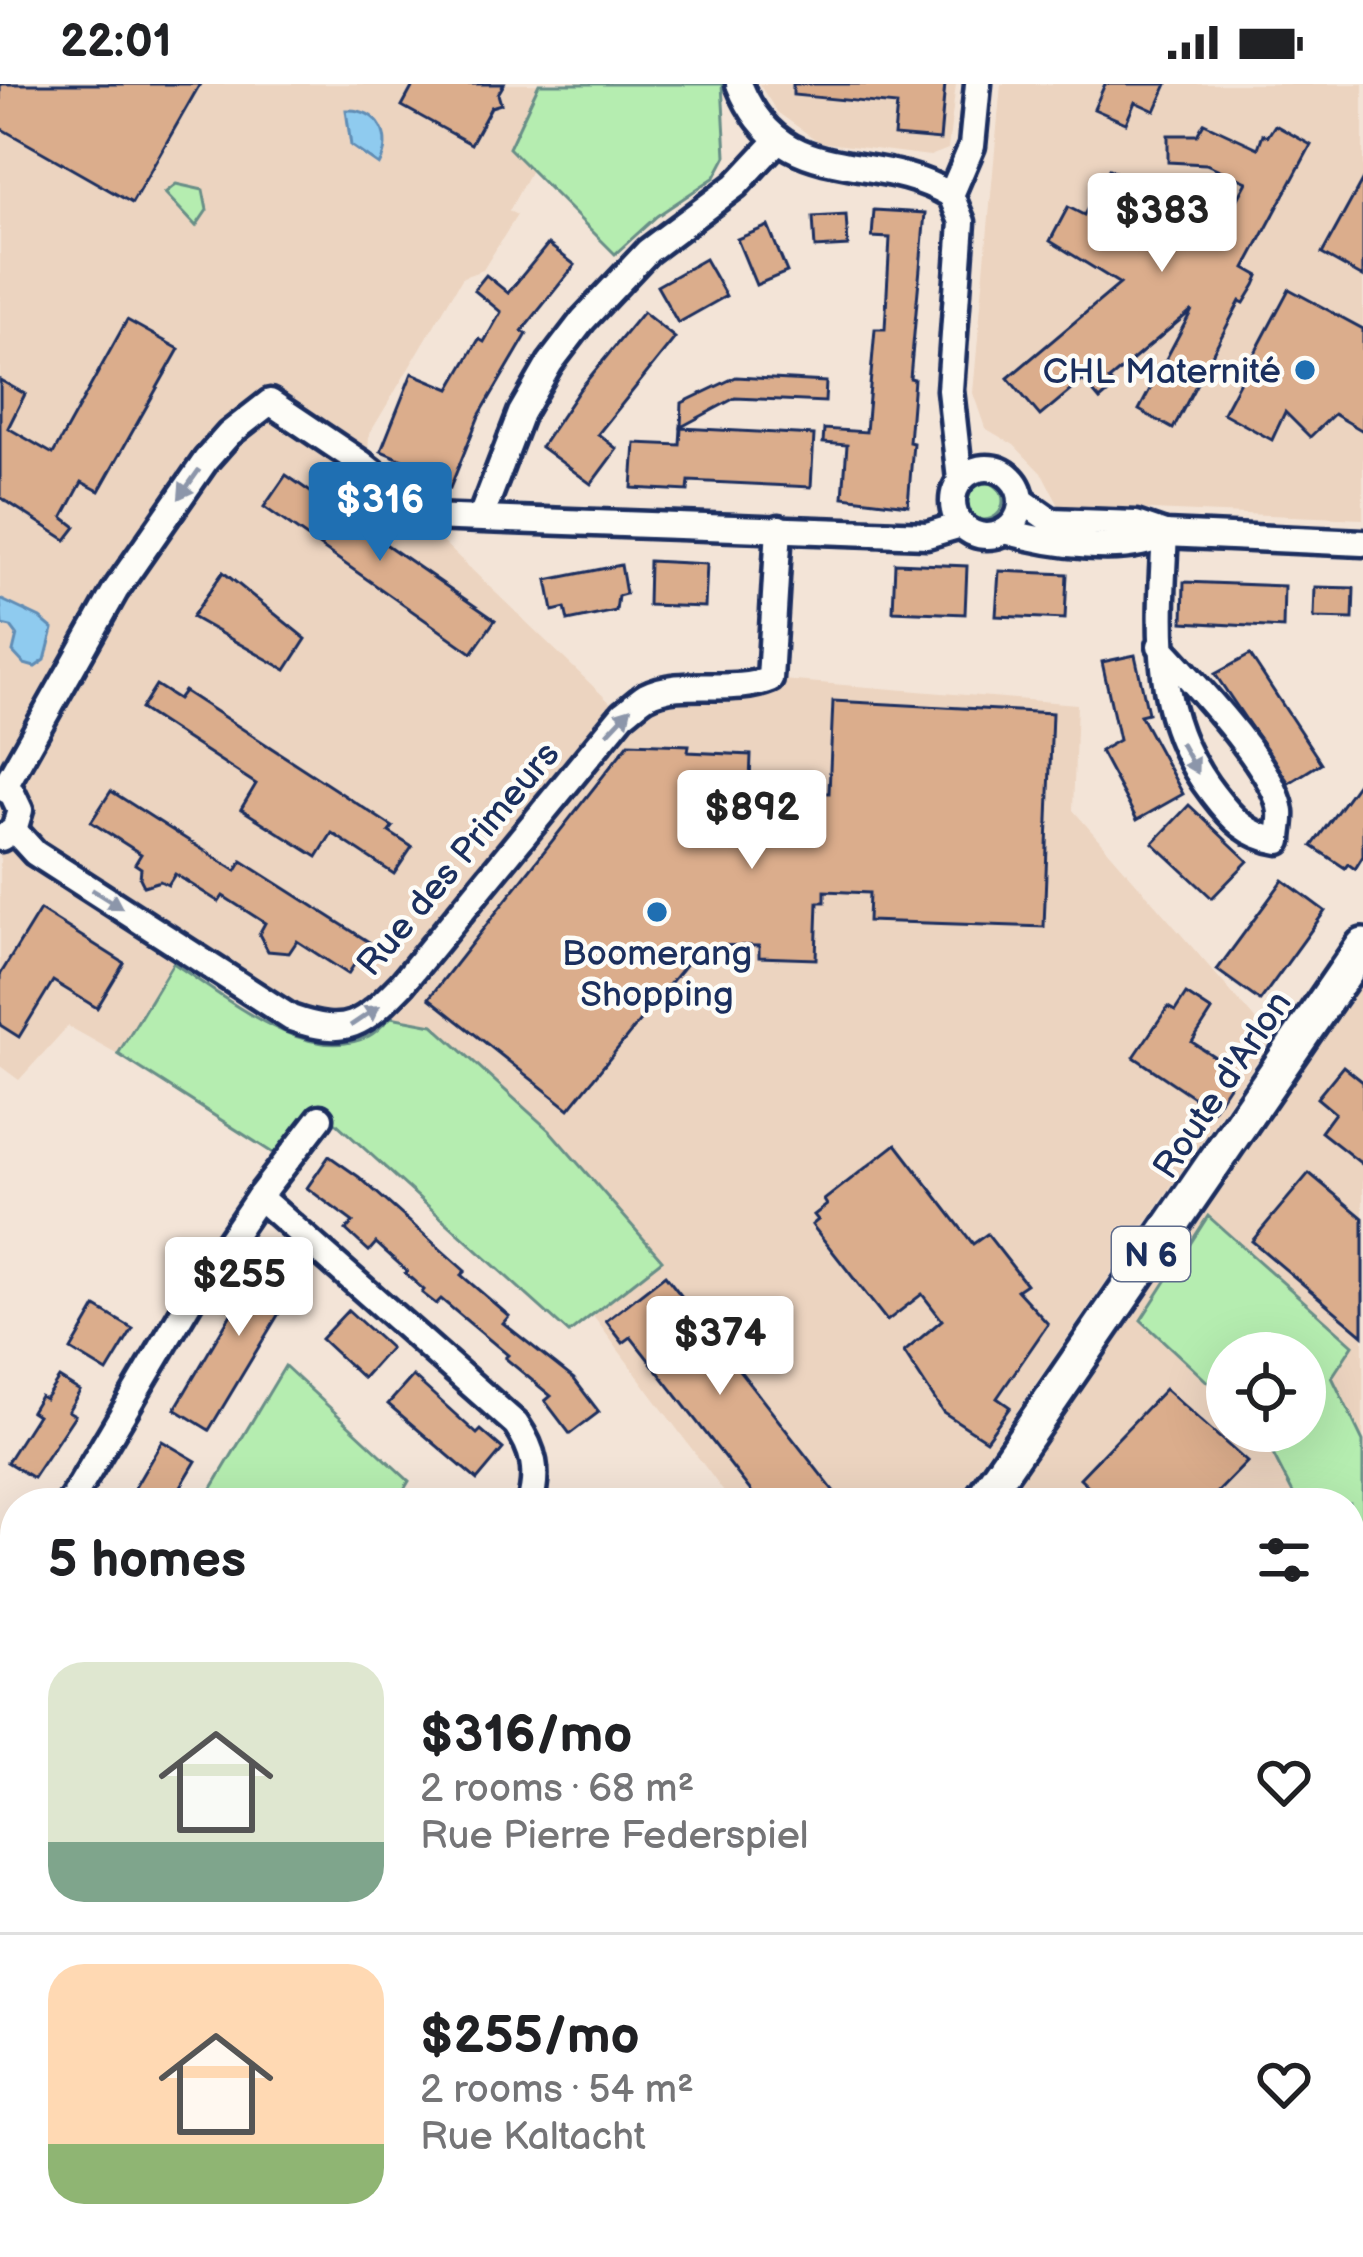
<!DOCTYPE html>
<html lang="en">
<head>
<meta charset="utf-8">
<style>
	body { margin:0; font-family:"Balsamiq Sans",sans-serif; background:#f6f6f6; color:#202124; height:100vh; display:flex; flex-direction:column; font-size:45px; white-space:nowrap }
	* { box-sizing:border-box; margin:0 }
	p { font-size:39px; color:#757577 }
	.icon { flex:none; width:66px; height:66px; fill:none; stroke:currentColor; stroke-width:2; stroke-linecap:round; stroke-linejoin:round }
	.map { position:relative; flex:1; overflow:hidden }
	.drawer { position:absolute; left:0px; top:1404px; width:1365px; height:771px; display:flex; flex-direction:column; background:#fff; border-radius:48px 48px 0 0; box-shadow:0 12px 48px #0002 }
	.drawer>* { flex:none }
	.buttons { position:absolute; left:1206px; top:1248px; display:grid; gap:24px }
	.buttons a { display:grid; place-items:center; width:120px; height:120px; border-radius:50%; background:#fff; box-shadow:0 12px 48px #0002; font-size:60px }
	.price { position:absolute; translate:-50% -102px; padding:0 27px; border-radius:12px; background:#fff; color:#222; font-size:39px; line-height:78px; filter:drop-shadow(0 3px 6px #0008) }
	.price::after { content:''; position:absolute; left:50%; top:72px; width:36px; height:27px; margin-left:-18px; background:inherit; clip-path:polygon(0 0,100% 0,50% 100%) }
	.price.active { background:#1f6fb2; color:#fff }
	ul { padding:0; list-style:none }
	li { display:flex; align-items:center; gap:36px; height:300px; padding:0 48px }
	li+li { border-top:3px solid #e0e0e0 }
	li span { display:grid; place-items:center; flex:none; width:336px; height:240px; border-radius:36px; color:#555 }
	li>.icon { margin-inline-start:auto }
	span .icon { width:144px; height:144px; fill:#fffc; stroke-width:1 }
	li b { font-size:51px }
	h2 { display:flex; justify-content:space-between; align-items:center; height:144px; padding:0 48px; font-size:51px }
	.status { display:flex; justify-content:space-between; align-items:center; height:84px; padding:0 60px; background:#fff; direction:ltr }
	.status svg { height:33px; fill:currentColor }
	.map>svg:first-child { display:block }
</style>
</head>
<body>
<div class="status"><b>22:01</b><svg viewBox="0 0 49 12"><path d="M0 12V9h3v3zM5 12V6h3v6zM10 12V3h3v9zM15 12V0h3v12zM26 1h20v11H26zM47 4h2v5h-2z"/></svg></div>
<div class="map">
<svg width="1363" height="2173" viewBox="0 0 1363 2173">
	<rect width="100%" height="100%" fill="#f3e4d7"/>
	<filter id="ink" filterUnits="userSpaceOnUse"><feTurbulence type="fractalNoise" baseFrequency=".00833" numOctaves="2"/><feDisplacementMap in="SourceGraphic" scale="24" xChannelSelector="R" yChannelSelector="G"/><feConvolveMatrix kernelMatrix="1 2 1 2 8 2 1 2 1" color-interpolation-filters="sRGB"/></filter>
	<g filter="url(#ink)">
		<g fill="#ecd4c0" fill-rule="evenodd">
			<path d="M0,0H539L509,63L531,86L509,127L517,131L483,186L463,193L369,351L368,369L362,380L429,433L444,459L622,630L648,611L770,595L1077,620L1073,726L1272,955L954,1419H732L593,1232L661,1177L371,951L365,953L359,940L323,945L184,863L118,970L68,942L19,996L0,982Z"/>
			<path d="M759,0H956L948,65L930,72L819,58L777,28Z"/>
			<path d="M1001,0H1363V435L1059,422L1043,391L1014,361L985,344L973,309Z"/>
			<path d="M1363,895V1756L1350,1773V1419H1003ZM1227,1269H1305V1347H1227Z"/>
		</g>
		<g fill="#b5edb0" stroke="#688e87" stroke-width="3">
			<path d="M539,0H722L726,72L715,93L657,132L615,170L509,64Z"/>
			<path d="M176,100L203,106L207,126L196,142L165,109Z"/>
			<circle cx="984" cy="417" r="19"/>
			<path d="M173,879C223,911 307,984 369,952C377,948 384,939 391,933L433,941L550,1047L662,1176L569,1249L316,1021L279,1073L118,970Z"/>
			<path d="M1208,1132L1353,1261L1332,1293L1363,1357V1558L1350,1545V1419H1298L1261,1347H1305V1269H1227V1316L1141,1236Z"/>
			<path d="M285,1282L409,1397L396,1419H203Z"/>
			<path d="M768,2160H848L850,2173H758Z"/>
		</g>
		<g fill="#8fcbef" stroke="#618db5" stroke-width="3">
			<path d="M346,26C380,24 394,55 379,81L351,62Z"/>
			<path d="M0,515L40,534L53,545L45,576L35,583L24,580L13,568L17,551L11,543L2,541Z"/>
		</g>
		<g fill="#dbad8c" stroke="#1b2f5e" stroke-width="3">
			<path d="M0,0H200L132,119L0,44Z"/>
			<path d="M414,0H504L498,10L501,20L491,23L471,60L402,22Z"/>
			<path d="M793,0H945L940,56L894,52L897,21L793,11Z"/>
			<path d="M1105,0H1167L1155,27L1135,18L1126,39L1094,25Z"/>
			<path d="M1204,39L1258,64L1263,50L1268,52L1275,41L1311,61L1245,184L1259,192L1255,201L1244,219L1240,217L1173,345L1139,326L1192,226L1109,296L1115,303L1100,316L1083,296L1040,332L1008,294L1120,200L1050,157L1068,123L1084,131L1109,85L1135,98L1133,103L1147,119L1216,156L1247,98L1206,80L1168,78V51H1197Z"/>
			<path d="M1363,95V193L1322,170Z"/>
			<path d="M874,126L925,129L910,294L914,295L909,358L913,359L908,421L843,413L847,361L823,359L824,345L866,348L875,245H885L890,154L872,153Z"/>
			<path d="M846,131L848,162L815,164L813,133Z"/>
			<path d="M768,142L787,188L756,201L737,155Z"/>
			<path d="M548,160L575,181L522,247L527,250L479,332L450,404L409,387L412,380L381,367L412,289L450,305L479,255L484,258L501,228L474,206L486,191L508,209Z"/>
			<path d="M705,175L726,212L678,239L657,202Z"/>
			<path d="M1289,205L1363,245V347L1334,330L1310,353L1285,328L1272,356L1223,329Z"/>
			<path d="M643,228L675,254L598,350L617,365L591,400L541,363L580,305Z"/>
			<path d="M127,236L179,265L99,407L82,398L63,433L76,443L66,456L0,413V296L25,310L8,344L53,370Z"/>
			<path d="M736,293L826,298L825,318L735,314L681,343L682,319Z"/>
			<path d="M681,344L814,351L811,403L689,397L688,407L632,404L635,359L680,361Z"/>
			<path d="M286,391L495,536L472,569L264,423Z"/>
			<path d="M649,477L707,480L705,523L648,521Z"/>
			<path d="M895,479L967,482L965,530L893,527Z"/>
			<path d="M621,481L626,510L618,512L616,527L568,537L565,524L553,527L547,496Z"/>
			<path d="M999,487L1067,490L1065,535L996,532Z"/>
			<path d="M223,488L306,555L286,586L192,533Z"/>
			<path d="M1184,498L1284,502L1283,544L1183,538Z"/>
			<path d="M1315,503L1354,504L1353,535L1314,534Z"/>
			<path d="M1135,571L1148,629L1140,631L1183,710L1137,736L1100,667L1119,656L1102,578Z"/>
			<path d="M1250,571L1321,679L1289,699L1215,590Z"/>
			<path d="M156,601L178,615L184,607L393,743L389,748L412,763L394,790L332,749L317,773L241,725L256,700L141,625Z"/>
			<path d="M833,617L1052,629L1044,843L868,837L869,809L825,807V818H818L816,875L759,873V862L701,861L569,1025L429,914L629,659L689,661L688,668L751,671L750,697L798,699V708L829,709Z"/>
			<path d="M1363,692V772L1355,785L1348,780L1345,784L1312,762Z"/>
			<path d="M111,707L236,787L242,777L369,858L348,890L297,857L289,869L268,867L259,850L265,839L223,812L219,818L175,790L168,801L160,797L144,802L140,794L141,784L135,780L141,770L91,738Z"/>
			<path d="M1189,721L1248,777L1212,814L1153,759Z"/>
			<path d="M1283,796L1325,827L1260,917L1217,886Z"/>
			<path d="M40,826L124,879L97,924L53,897L19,953L0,941V891Z"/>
			<path d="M1186,910L1212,927L1192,958L1238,988L1213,1026L1134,973L1168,923L1175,927Z"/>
			<path d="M1343,982L1363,998V1081L1321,1048L1335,1029L1317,1014Z"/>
			<path d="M896,1060L973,1160L987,1150L1026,1200L1017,1206L1048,1240L997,1314L1010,1323L986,1356L943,1328L904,1268L942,1236L922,1210L887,1237L812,1141L818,1136L814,1131L827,1121L824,1116Z"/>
			<path d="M329,1072L359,1093L465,1187L461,1191L509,1232L503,1239L574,1295L599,1328L570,1350L545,1317L551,1312L505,1274L508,1271L441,1215L436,1220L422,1209L424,1206L405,1189L407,1187L376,1159L369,1167L346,1146L353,1138L307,1104Z"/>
			<path d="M1309,1089L1363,1134V1251L1252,1157Z"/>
			<path d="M263,1166L302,1191L209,1346L175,1325L244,1208L239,1204Z"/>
			<path d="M665,1191L843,1419H760L631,1253L623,1259L606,1237Z"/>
			<path d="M96,1223L133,1245L107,1288L71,1266Z"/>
			<path d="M348,1226L390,1264L363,1294L321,1255Z"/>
			<path d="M413,1292L477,1350L481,1346L503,1365L477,1396L388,1320Z"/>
			<path d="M59,1294L80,1307L68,1327L75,1331L33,1394L7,1378L37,1331L31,1327L40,1312L45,1315Z"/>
			<path d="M1165,1305L1247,1378L1207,1419H1106L1080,1394Z"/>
			<path d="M162,1357L196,1377L171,1419H158L134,1405Z"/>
			<path d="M15,1796V1852L0,1872V1817Z"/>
		</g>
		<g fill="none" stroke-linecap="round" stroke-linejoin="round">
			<g stroke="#1b2f5e" stroke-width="33">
				<g id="minor">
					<path d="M739,0C782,107 871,63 951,111"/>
					<circle cx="987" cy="418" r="34"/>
					<path d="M960,396L950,306L962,138L951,111L972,62L978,0"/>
					<path d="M1021,416L1051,437L1136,440L1165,450L1363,459"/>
					<path d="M481,433L521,329L550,279L583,236L648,167L736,101L777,57"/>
					<path d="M1005,447C1047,459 1127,473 1165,450"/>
					<path d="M1160,562C1191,596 1276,684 1281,728C1282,737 1279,748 1279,757C1248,752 1232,735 1213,710C1152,632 1160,543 1165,450"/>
					<path d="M0,703L12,709L20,726L14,746L1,754"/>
					<path d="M4,704L115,507L206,376L229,350L270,318L361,379L429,433L927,451L961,441"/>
					<path d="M14,746L35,769L291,934C348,954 362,941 402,900L623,630C630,625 638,617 646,612C683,593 731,611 770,595L779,444"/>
					<path d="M259,1113L516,1340C534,1366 539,1388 530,1419"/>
					<path d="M70,1419L199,1201L259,1113L320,1034"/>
					<path d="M1350,1807L1363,1790"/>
					<path d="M0,1933L15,1913"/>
					<path d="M1066,2173L1076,2160"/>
				</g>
			</g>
			<g stroke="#1b2f5e" stroke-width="42">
				<g id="major">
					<path d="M980,1419L1363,862"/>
					<path d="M462,2173L471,2160"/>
				</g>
			</g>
			<use href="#minor" stroke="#fdfcf7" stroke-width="24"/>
			<use href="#major" stroke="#fdfcf7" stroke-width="33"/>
		</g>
		<defs><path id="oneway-solid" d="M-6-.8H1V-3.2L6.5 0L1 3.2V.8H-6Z" transform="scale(3)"/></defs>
		<g fill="#8c96aa">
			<use href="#oneway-solid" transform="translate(189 400) rotate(125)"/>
			<use href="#oneway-solid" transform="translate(619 637) rotate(-47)"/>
			<use href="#oneway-solid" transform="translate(1189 674) rotate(61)"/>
			<use href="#oneway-solid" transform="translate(107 815) rotate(32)"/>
			<use href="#oneway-solid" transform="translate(365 932) rotate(-34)"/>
		</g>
	</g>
	<g fill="#1f6fb2" stroke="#fdfcf7" stroke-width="4.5">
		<circle cx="1305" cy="286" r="12"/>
		<circle cx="657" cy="828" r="12"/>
	</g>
	<g text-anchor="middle" stroke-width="9" stroke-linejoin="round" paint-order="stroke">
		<rect fill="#fdfcf7" stroke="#5f6c8c" stroke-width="3" x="1112" y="1143" width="78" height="54" rx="9"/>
		<g font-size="33" font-weight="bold" fill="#1b2f5e">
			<text x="1151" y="1182">N 6</text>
		</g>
		<g font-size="36" fill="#1b2f5e" stroke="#fdfcf7" text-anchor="end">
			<text x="1281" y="299">CHL Maternité</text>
			<text x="657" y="881" text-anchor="middle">Boomerang<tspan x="657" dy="41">Shopping</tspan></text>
		</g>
		<g font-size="36" fill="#1b2f5e" stroke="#fdfcf7">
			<text transform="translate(457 774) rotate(-50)" y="13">Rue des Primeurs</text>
			<text transform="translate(1221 1000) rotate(-56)" y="13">Route d'Arlon</text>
		</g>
	</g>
</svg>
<div class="buttons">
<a><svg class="icon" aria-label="locate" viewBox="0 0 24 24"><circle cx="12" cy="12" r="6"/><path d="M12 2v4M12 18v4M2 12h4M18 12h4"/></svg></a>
</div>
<b class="price" style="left:1162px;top:191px">$383</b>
<b class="price active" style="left:380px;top:480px">$316</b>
<b class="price" style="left:752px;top:788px">$892</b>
<b class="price" style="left:239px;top:1255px">$255</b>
<b class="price" style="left:720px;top:1314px">$374</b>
<section class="drawer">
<h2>5 homes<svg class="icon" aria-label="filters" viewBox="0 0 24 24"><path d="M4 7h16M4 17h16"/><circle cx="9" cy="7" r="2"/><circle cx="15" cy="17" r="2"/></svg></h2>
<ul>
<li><span style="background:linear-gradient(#dfe7d0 75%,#7fa58c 0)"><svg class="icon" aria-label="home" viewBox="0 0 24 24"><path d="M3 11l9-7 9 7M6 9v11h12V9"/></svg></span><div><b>$316/mo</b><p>2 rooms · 68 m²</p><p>Rue Pierre Federspiel</p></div><svg class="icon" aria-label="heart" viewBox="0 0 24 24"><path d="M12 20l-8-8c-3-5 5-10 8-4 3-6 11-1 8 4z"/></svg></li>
<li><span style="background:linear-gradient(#ffd9b3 75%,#8fb573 0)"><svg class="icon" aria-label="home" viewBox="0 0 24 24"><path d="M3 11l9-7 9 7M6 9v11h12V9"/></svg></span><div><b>$255/mo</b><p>2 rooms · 54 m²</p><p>Rue Kaltacht</p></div><svg class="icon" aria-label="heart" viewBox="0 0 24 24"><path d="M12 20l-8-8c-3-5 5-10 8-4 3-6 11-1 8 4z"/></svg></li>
</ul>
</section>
</div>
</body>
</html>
